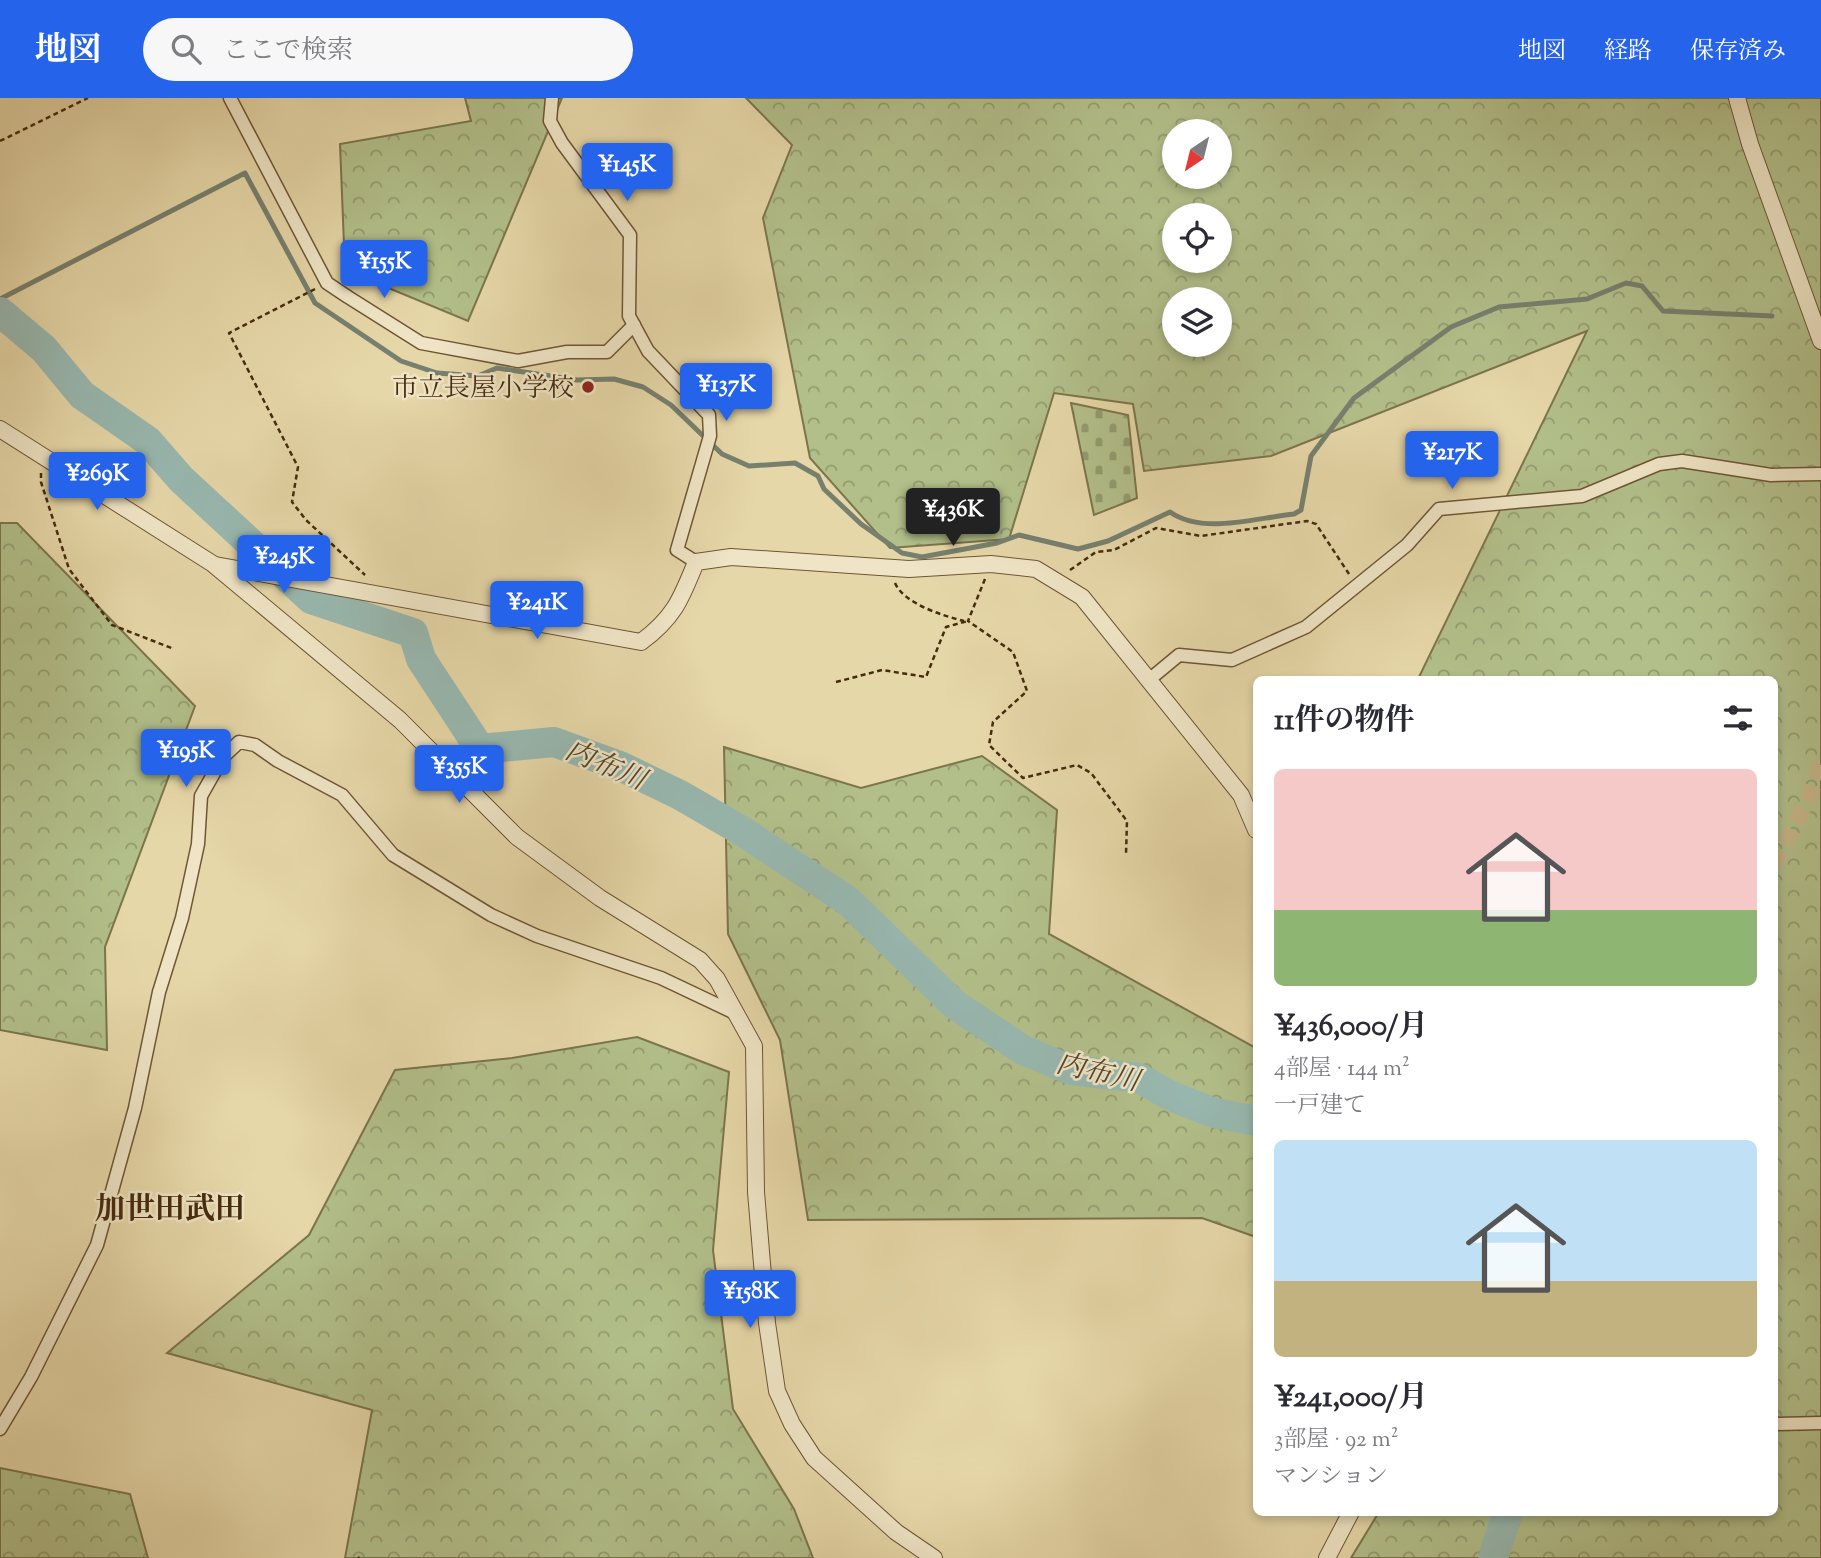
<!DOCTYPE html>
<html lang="ja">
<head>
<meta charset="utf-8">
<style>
	body { margin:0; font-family:"Sorts Mill Goudy","Noto Serif JP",serif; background:#f7f7f7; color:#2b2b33; height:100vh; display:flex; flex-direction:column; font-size:26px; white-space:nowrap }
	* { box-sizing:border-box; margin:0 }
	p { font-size:23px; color:#7c7c81 }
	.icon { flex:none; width:38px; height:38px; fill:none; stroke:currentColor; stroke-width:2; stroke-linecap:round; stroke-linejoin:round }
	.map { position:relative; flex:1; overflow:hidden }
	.drawer { position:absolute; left:1253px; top:578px; width:525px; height:840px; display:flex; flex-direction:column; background:#fff; border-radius:10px; box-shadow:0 4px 10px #0003 }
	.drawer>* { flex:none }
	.needle { width:46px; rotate:215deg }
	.tools { position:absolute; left:1162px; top:21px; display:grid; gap:14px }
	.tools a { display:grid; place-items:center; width:70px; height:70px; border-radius:50%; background:#fff; box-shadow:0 4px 10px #0003; font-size:35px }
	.price { position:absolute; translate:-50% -60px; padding:0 16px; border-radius:7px; background:#2563eb; color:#fff; font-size:23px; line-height:46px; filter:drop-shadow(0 2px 4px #0008) }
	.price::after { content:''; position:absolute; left:50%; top:42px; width:21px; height:16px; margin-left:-10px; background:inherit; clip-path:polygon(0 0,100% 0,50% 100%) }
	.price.selected { background:#222; color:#fff }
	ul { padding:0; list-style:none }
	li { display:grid; align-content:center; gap:14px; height:371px; padding:0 21px }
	li span { display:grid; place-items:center; height:217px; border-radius:10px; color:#555 }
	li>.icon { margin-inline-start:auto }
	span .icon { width:126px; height:126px; fill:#fffc; stroke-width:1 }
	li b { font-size:30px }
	h2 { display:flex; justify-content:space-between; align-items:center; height:84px; padding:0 21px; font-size:30px }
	header { display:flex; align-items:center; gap:42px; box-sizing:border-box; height:98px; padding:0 35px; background:#2563eb; color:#fff }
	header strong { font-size:33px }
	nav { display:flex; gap:38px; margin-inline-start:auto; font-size:24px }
	.search { width:490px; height:63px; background:#f7f7f7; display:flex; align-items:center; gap:18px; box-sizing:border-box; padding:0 24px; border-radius:38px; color:#7c7c81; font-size:26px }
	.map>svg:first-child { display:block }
</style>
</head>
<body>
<header>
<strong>地図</strong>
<div class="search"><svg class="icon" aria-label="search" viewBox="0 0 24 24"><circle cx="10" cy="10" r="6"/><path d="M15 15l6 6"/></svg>ここで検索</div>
<nav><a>地図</a><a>経路</a><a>保存済み</a></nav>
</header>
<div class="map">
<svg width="1821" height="1460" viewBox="0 0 1821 1460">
	<defs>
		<pattern id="forest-crowns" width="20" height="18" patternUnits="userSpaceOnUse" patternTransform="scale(1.75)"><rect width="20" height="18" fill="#b2bf8a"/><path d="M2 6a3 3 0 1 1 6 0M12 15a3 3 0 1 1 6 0" fill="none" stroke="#939b6f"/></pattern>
		<pattern id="cemetery-stones" width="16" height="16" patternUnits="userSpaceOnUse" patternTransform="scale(1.75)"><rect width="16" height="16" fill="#b2bf8a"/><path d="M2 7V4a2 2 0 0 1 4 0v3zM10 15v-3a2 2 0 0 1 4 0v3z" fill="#939b6f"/></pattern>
	</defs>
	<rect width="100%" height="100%" fill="#e6d7a8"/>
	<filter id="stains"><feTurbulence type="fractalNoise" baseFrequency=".00286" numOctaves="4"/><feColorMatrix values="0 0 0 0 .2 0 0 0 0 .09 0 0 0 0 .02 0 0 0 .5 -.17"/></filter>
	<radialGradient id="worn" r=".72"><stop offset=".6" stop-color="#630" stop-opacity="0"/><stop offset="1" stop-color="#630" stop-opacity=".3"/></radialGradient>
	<g fill="url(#forest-crowns)" stroke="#7c754c" stroke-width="2" fill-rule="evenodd">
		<path d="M465,0H562L468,223L345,172L340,46L471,23Z"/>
		<path d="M746,0H1821V1460H1351L1379,1414H1774V581H1418L1587,233L1271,358L1144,373L1133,306L1054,295L1009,441L890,450L810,360L763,120L792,47ZM1174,33H1220V79H1174ZM1174,117H1220V163H1174ZM1174,201H1220V247H1174Z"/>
		<path d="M0,425H17L195,608L105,849L107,952L0,932Z"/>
		<path d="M724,649L861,690L982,658L1057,712L1049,836L1256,950V1139L1202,1120L808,1122L780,942L728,836Z"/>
		<path d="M637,939L729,974L713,1152L733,1311L794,1411L813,1460H345L372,1312L167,1255L309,1137L395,972L512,960Z"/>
		<path d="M0,1370L130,1396L148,1460H0Z"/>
	</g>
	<path fill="url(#cemetery-stones)" stroke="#7c754c" stroke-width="2" d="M1071,305L1128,317L1137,400L1094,417Z"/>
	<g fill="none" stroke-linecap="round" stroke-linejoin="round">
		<path stroke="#77806f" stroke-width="5" d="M0,201L245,75L315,205L401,263L437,275L478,278L497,270L577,282L614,281L643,289L671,307L722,356L749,368L795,365L818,378L824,391L861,426L902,455L922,459L997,445L1019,437L1078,451L1108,443L1170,414C1203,437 1255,420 1294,416L1301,412L1311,358L1354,300L1451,229L1499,209L1587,201L1626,185L1642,188L1663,213L1772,218"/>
		<g stroke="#98b8b0" stroke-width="30">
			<path d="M0,214L44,251L82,297L148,343L181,381L311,501L413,535L421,561L480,651L554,644L620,668L680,697L742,733L848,803L954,906L1023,952L1071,972L1139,980L1169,997L1211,1014L1256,1023"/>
			<path d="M1493,1460L1508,1414"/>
		</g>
		<path stroke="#c6b589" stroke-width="16" stroke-dasharray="16 8" stroke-linecap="butt" d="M1774,767L1808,702L1821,667"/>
		<g stroke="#6e5634" stroke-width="15">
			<g id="minor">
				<path d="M230,0L327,185L348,199L421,245L518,263L567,254H607L634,227"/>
				<path d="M552,0L550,23L562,45L630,137L629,218L648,253L709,317L710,338L677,452L696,464"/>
				<path d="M1150,581L1179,557L1232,562L1306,529L1407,447L1439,411L1582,398L1659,366L1682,363L1771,377L1821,376"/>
				<path d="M1774,1326L1821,1325"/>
				<path d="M0,1331L31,1279L97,1147L135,1010L159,894L182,820L198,746L201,698L223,659L239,644L255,647L278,663L342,697L393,757L491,817L537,838L661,880L737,916"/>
			</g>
		</g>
		<g stroke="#6e5634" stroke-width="18">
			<g id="tertiary">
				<path d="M1737,0L1750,46L1821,243"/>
				<path d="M0,331L213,466L400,622L517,739L600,800L700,862L717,881L754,948L756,1094L767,1225L777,1293L792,1326L814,1360L896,1434L934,1460"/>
				<path d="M215,467L641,544C674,520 681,501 696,464L731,459L909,471L991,466L1036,471L1082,499L1241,697L1256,732"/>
				<path d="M1327,1460L1351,1414"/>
			</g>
		</g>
		<g stroke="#462b0e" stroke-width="2.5" stroke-dasharray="5 3.5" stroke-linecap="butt">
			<path d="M0,43L88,0"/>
			<path d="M315,191L229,235L298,369L292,404L306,422L365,477"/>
			<path d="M41,375V384L69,471L112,527L174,551"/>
			<path d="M1070,472L1096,454L1114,452L1156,430L1201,438L1307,423L1316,426L1349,476"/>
			<path d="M985,481L968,523L1013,554L1027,593L993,624L989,647L1023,680L1077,667L1091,675L1127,723L1126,756"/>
			<path d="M895,485C904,506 944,518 964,523"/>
			<path d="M836,584L882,572L926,579L946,529L968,523"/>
			<path d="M358,1459L359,1460"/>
		</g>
		<use href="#minor" stroke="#efe5c6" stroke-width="12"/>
		<use href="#tertiary" stroke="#efe5c6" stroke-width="16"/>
	</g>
	<circle fill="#8f2418" stroke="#efe5c6" stroke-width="2.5" cx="588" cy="289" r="7"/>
	<g text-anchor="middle" stroke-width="5" stroke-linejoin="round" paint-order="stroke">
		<g font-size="26" fill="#462b0e" stroke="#efe5c6" text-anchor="end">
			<text x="574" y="298">市立長屋小学校</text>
		</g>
		<g font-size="28" font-style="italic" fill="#56472e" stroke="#efe5c6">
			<text transform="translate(606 666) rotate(23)" y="10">内布川</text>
			<text transform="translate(1098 973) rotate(13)" y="10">内布川</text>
		</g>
		<g font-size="30" font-weight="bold" fill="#462b0e" stroke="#efe5c6">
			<text x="170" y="1120">加世田武田</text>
		</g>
	</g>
	<rect width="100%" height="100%" filter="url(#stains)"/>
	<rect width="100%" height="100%" fill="url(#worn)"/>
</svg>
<div class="tools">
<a><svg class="needle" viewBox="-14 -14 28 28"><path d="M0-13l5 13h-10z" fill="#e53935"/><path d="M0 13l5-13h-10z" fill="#7c7c81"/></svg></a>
<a><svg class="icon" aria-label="locate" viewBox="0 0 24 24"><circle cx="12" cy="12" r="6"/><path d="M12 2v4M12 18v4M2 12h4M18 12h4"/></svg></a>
<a><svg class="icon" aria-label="layers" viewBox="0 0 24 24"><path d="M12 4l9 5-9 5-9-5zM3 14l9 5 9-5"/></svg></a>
</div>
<b class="price" style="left:627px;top:105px">¥145K</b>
<b class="price" style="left:384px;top:202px">¥155K</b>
<b class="price" style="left:726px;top:325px">¥137K</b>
<b class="price" style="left:1452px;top:393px">¥217K</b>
<b class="price" style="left:97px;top:414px">¥269K</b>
<b class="price selected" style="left:953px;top:450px">¥436K</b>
<b class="price" style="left:284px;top:497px">¥245K</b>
<b class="price" style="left:537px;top:543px">¥241K</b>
<b class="price" style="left:186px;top:691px">¥195K</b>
<b class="price" style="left:459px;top:707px">¥355K</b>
<b class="price" style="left:750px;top:1232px">¥158K</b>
<section class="drawer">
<h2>11件の物件<svg class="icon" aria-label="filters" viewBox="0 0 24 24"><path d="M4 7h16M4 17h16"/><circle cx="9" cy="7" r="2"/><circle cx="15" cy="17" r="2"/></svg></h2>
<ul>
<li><span style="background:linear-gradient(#f6c9c9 65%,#8fb573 0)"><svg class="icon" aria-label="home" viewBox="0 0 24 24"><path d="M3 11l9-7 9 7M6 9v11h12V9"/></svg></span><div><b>¥436,000/月</b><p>4部屋 · 144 m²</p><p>一戸建て</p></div></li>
<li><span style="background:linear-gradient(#bfe0f5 65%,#c2b280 0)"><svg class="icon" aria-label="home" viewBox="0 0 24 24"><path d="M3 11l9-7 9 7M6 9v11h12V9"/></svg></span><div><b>¥241,000/月</b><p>3部屋 · 92 m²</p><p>マンション</p></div></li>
</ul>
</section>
</div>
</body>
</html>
